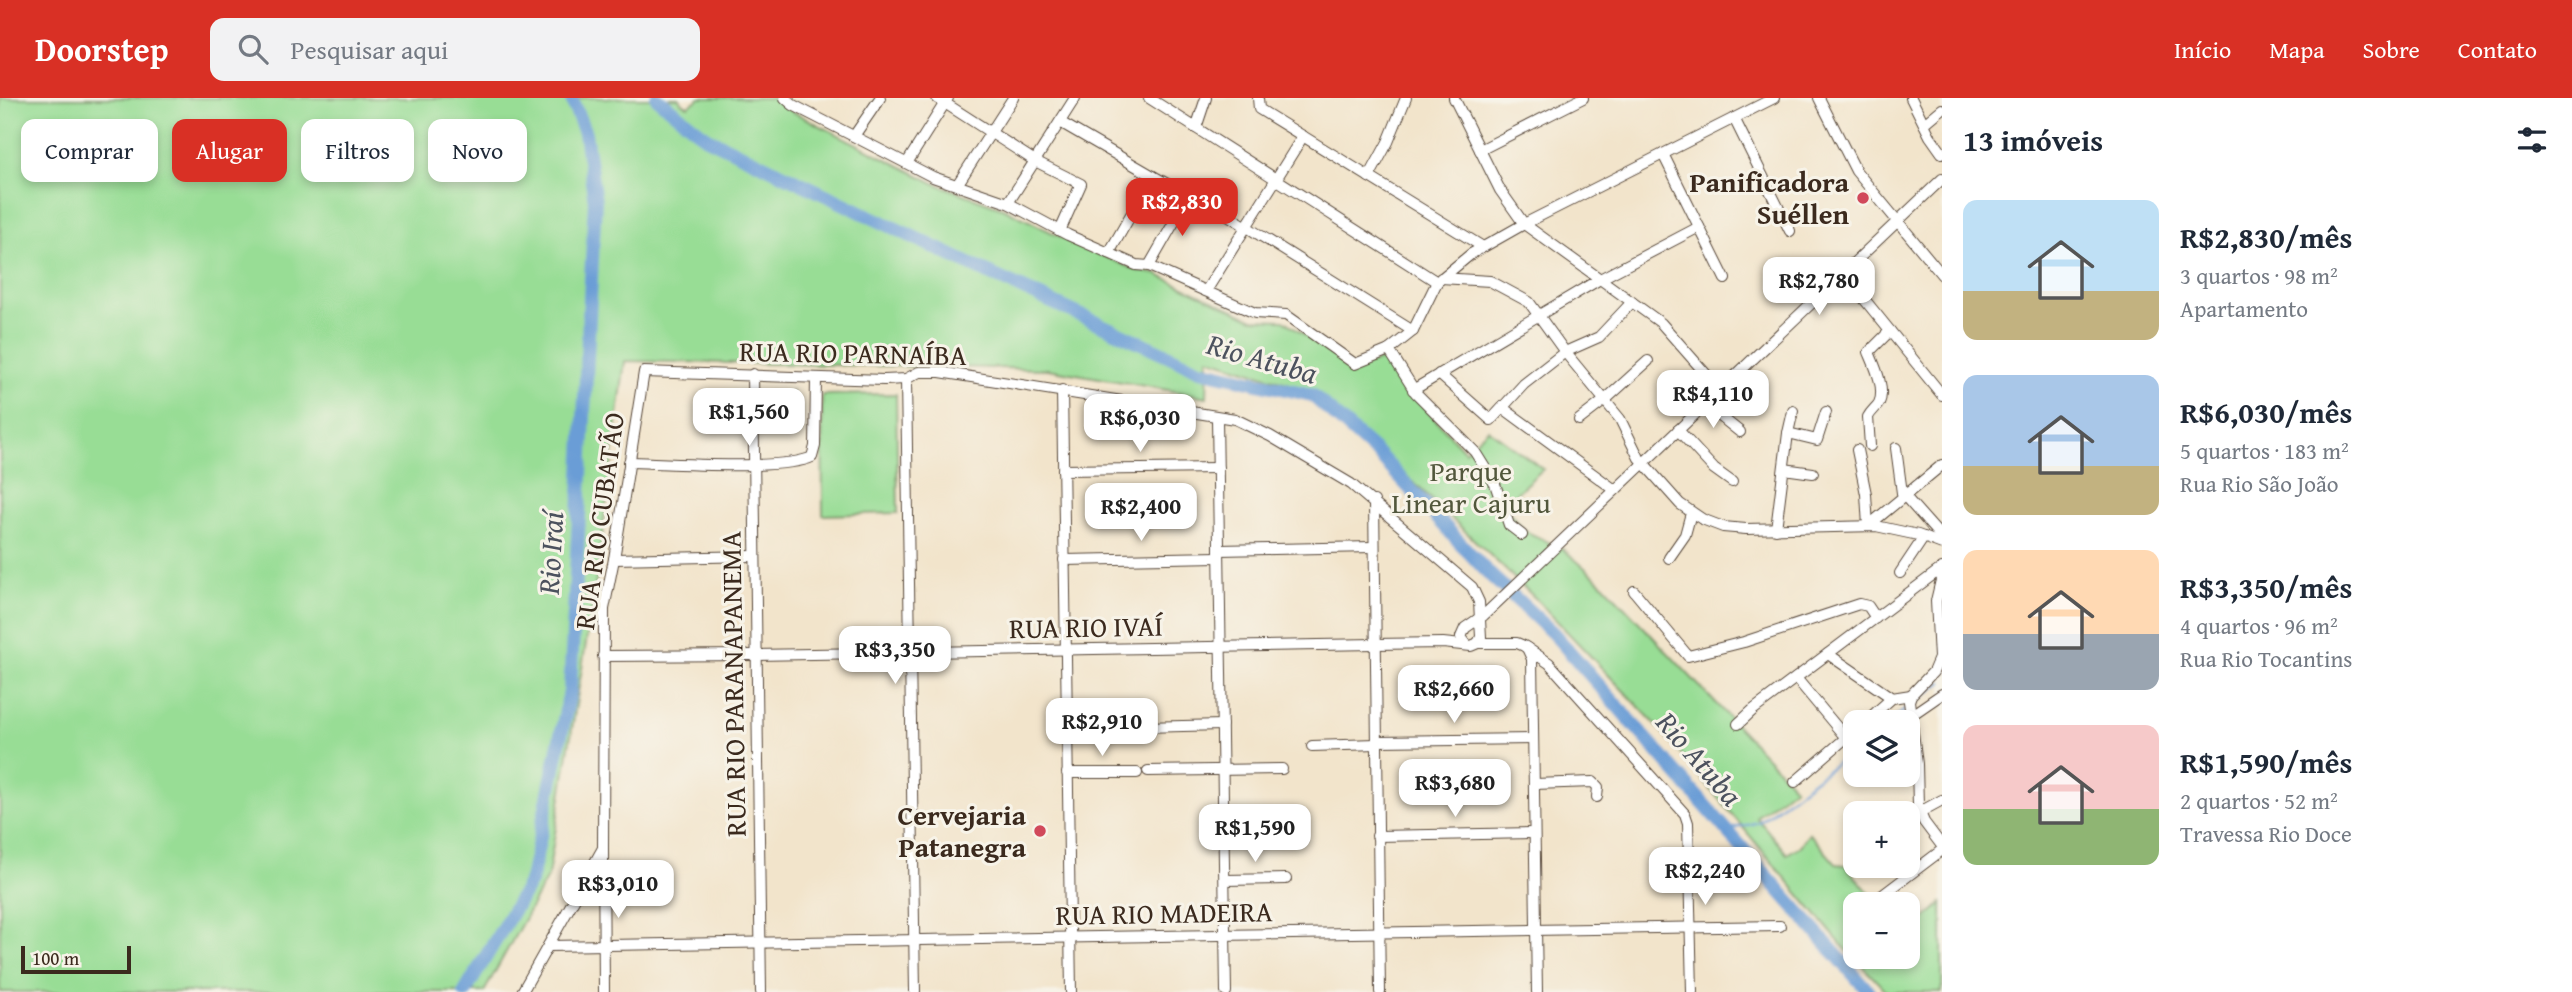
<!DOCTYPE html>
<html lang="pt">
<head>
<meta charset="utf-8">
<style>
	body { margin:0; font-family:"Gentium Book Plus",serif; background:#f2f2f3; color:#1f2937; height:100vh; display:flex; flex-direction:column; font-size:26px; white-space:nowrap }
	* { box-sizing:border-box; margin:0 }
	p { font-size:23px; color:#747a83 }
	.icon { flex:none; width:38px; height:38px; fill:none; stroke:currentColor; stroke-width:2; stroke-linecap:round; stroke-linejoin:round }
	.map { position:relative; flex:1; overflow:hidden }
	.panel { display:flex; flex-direction:column; background:#fff; width:630px }
	.panel>* { flex:none }
	.top-card { position:absolute; left:21px; top:21px; width:665px; height:63px; display:flex; gap:14px }
	.buttons { position:absolute; left:1843px; top:612px; display:grid; gap:14px }
	.buttons a { display:grid; place-items:center; width:77px; height:77px; border-radius:14px; background:#fff; box-shadow:0 4px 10px #0003; font-size:35px }
	.scale { position:absolute; left:21px; bottom:18px; width:110px; box-sizing:border-box; padding-left:7px; border:4px solid #3b2a1e; border-top:0; font-size:19px; line-height:24px; white-space:nowrap; color:#3b2a1e; -webkit-text-stroke:5px #f7f3e8; paint-order:stroke }
	.price { position:absolute; translate:-50% -60px; padding:0 16px; border-radius:14px; background:#fff; color:#222; font-size:23px; line-height:46px; filter:drop-shadow(0 2px 4px #0008) }
	.price::after { content:''; position:absolute; left:50%; top:42px; width:21px; height:16px; margin-left:-10px; background:inherit; clip-path:polygon(0 0,100% 0,50% 100%) }
	.price.active { background:#d93025; color:#fff }
	ul { padding:0; list-style:none }
	li { display:flex; align-items:center; gap:21px; height:175px; padding:0 21px }
	li span { display:grid; place-items:center; flex:none; width:196px; height:140px; border-radius:14px; color:#555 }
	li>.icon { margin-inline-start:auto }
	span .icon { width:84px; height:84px; fill:#fffc; stroke-width:1 }
	li b { font-size:30px }
	h2 { display:flex; justify-content:space-between; align-items:center; height:84px; padding:0 21px; font-size:30px }
	.chip { padding:0 24px; border-radius:14px; background:#fff; box-shadow:0 4px 10px #0003; font-size:24px; line-height:63px }
	.chip.active { background:#d93025; color:#fff }
	header { display:flex; align-items:center; gap:42px; box-sizing:border-box; height:98px; padding:0 35px; background:#d93025; color:#fff }
	header strong { font-size:33px }
	nav { display:flex; gap:38px; margin-inline-start:auto; font-size:24px }
	.search { width:490px; height:63px; background:#f2f2f3; display:flex; align-items:center; gap:18px; box-sizing:border-box; padding:0 24px; border-radius:14px; color:#747a83; font-size:26px }
	main { display:flex; flex:1; min-height:0 }
	.map>svg:first-child { display:block }
</style>
</head>
<body>
<header>
<strong>Doorstep</strong>
<div class="search"><svg class="icon" aria-label="search" viewBox="0 0 24 24"><circle cx="10" cy="10" r="6"/><path d="M15 15l6 6"/></svg>Pesquisar aqui</div>
<nav><a>Início</a><a>Mapa</a><a>Sobre</a><a>Contato</a></nav>
</header>
<main>
<div class="map">
<svg width="1942" height="894" viewBox="0 0 1942 894">
	<rect width="100%" height="100%" fill="#f7f3e8"/>
	<filter id="ink" filterUnits="userSpaceOnUse"><feTurbulence type="fractalNoise" baseFrequency=".0143" numOctaves="2"/><feDisplacementMap in="SourceGraphic" scale="14" xChannelSelector="R" yChannelSelector="G"/><feConvolveMatrix kernelMatrix="1 2 1 2 8 2 1 2 1" color-interpolation-filters="sRGB"/></filter>
	<filter id="wash" filterUnits="userSpaceOnUse"><feTurbulence type="fractalNoise" baseFrequency=".00686" numOctaves="4" result="noise"/><feDisplacementMap in="SourceGraphic" scale="28" xChannelSelector="R" yChannelSelector="G"/><feGaussianBlur stdDeviation="1.57" result="paint"/><feColorMatrix in="noise" values="0 0 0 0 0 0 0 0 0 0 0 0 0 0 0 0 0 1.4 0 .05"/><feComposite in="paint" operator="in"/></filter>
	<g filter="url(#wash)">
		<rect width="100%" height="100%" fill="#f2e4cb"/>
		<g fill="#98dd95" stroke="#6a845a" stroke-width="2">
			<path d="M0,0H679L681,4L688,8L700,0H776L785,10L936,86L1005,111L1065,141L1138,173L1156,176L1253,221L1284,222L1354,272L1386,260L1408,292L1465,353L1488,331L1543,371L1503,407L1525,433L1563,451L1600,483L1795,689L1756,719L1787,756L1800,748L1809,735L1836,766L1845,767L1880,807H1855V859H1908V836L1942,805V894H1887L1841,846L1660,631L1534,499L1426,396L1315,294L1208,260L1207,299L1048,271L625,263L596,484L548,778L484,894H0Z"/>
			<rect x="767" y="294" width="25" height="39"/>
			<path d="M896,296L898,415L823,417L822,297Z"/>
		</g>
		<g fill="none" stroke-linecap="round" stroke-linejoin="round">
			<g stroke="#6b9dd6" stroke-width="2.5">
				<path d="M1912,607L1942,584"/>
				<path d="M1889,625L1906,611"/>
				<path d="M1727,732L1759,724L1855,651"/>
			</g>
			<g stroke="#6b9dd6" stroke-width="14">
				<path d="M657,0L707,40L986,174L1200,272L1312,297L1379,357L1488,475L1554,536L1869,894"/>
				<path d="M465,894L531,782L570,593L595,103L585,35L571,0"/>
			</g>
		</g>
	</g>
	<g filter="url(#ink)">
		<g fill="none" stroke-linecap="round" stroke-linejoin="round">
			<g stroke="#564638" stroke-width="12">
				<g id="minor">
					<path d="M785,0L793,7L933,79L1008,105L1068,137L1136,167L1149,168L1255,215L1286,217L1355,266L1389,252L1413,233L1437,184L1471,156L1524,126L1774,0"/>
					<path d="M937,0L1035,63L1081,86L1060,133"/>
					<path d="M1149,0L1437,184"/>
					<path d="M1258,0L1259,11L1483,149"/>
					<path d="M1454,0L1500,92L1524,126L1661,225L1720,292"/>
					<path d="M1819,0L1856,73L1942,177"/>
					<path d="M1911,0L1930,38L1942,55"/>
					<path d="M1734,20L1790,133"/>
					<path d="M1060,24L1153,78L1189,98L1207,104L1413,233"/>
					<path d="M1924,26L1942,11"/>
					<path d="M1196,30L1206,0"/>
					<path d="M854,38L880,0"/>
					<path d="M1480,52L1583,0"/>
					<path d="M1663,56L1725,181"/>
					<path d="M907,65L948,0"/>
					<path d="M1369,79L1388,44L1406,0"/>
					<path d="M957,87L1013,0"/>
					<path d="M1008,105L1075,0"/>
					<path d="M1109,155L1153,78"/>
					<path d="M1149,168L1189,98"/>
					<path d="M1843,175L1942,297"/>
					<path d="M1441,180L1490,183L1529,204L1565,254L1620,321L1639,360L1680,406L1702,421L1723,429L1746,431L1876,428L1918,437L1942,446"/>
					<path d="M1206,193L1303,38"/>
					<path d="M1389,252L1416,295L1475,354L1495,386L1509,427L1522,437"/>
					<path d="M753,276L761,894"/>
					<path d="M1439,276L1491,322L1524,286L1565,254L1599,239L1632,204"/>
					<path d="M906,281L915,894"/>
					<path d="M1062,292L1071,894"/>
					<path d="M1413,292L1600,181L1699,129"/>
					<path d="M1705,306L1740,334"/>
					<path d="M1503,310L1615,392"/>
					<path d="M1217,320L1226,894"/>
					<path d="M1579,322L1605,302L1648,263"/>
					<path d="M1678,332L1714,371L1732,384"/>
					<path d="M1788,335L1817,342L1826,314"/>
					<path d="M1870,348L1868,319C1871,313 1876,310 1879,305C1886,291 1874,266 1869,254L1890,233"/>
					<path d="M1896,350L1902,395L1942,440"/>
					<path d="M1857,352L1866,396L1868,428"/>
					<path d="M629,364C667,365 784,373 812,359L815,348L816,280"/>
					<path d="M1784,371L1813,375"/>
					<path d="M1063,372L1218,370"/>
					<path d="M1374,403L1380,894"/>
					<path d="M1868,428L1942,367"/>
					<path d="M1776,431L1788,335L1793,313"/>
					<path d="M1219,452L1373,449"/>
					<path d="M1669,460L1685,437L1691,415"/>
					<path d="M614,461L754,458"/>
					<path d="M1064,462L1219,459"/>
					<path d="M1900,475L1924,439"/>
					<path d="M1942,478L1936,503L1939,560L1933,574L1911,597L1909,603L1917,666L1918,709L1924,724L1942,748"/>
					<path d="M1634,493L1688,558L1744,544L1859,506L1868,508L1876,520"/>
					<path d="M1467,547L1461,539L1465,530L1484,517L1942,81"/>
					<path d="M1527,550L1532,561L1537,894"/>
					<path d="M1828,556L1892,600"/>
					<path d="M603,558L755,557L1375,546L1443,545L1471,548L1478,545H1517L1524,548L1549,565L1685,716L1688,725L1692,894"/>
					<path d="M1796,580L1846,640"/>
					<path d="M1910,618L1942,596"/>
					<path d="M1864,625L1892,600L1911,597"/>
					<path d="M1738,626L1753,612L1942,470"/>
					<path d="M1066,631L1222,627"/>
					<path d="M1377,643L1533,641"/>
					<path d="M1312,648L1377,646"/>
					<path d="M1148,673L1282,671"/>
					<path d="M1067,675H1137"/>
					<path d="M1795,684L1855,632"/>
					<path d="M1534,686L1593,684L1598,689L1597,699"/>
					<path d="M1920,714L1942,702"/>
					<path d="M1224,715H1288"/>
					<path d="M1377,738L1534,735"/>
					<path d="M603,751L604,894"/>
					<path d="M1225,782L1286,781"/>
					<path d="M1880,799L1942,752"/>
					<path d="M548,848L1780,828"/>
					<path d="M522,894L603,750L604,511L614,461L644,274L884,282L906,281L919,274H940L1235,321L1270,338L1351,386L1472,489L1479,504L1481,539L1478,545"/>
				</g>
			</g>
			<use href="#minor" stroke="#fff" stroke-width="10"/>
		</g>
	</g>
	<g fill="#d1495b" stroke="#f7f3e8" stroke-width="2.5">
		<circle cx="1863" cy="100" r="7"/>
		<circle cx="1040" cy="733" r="7"/>
	</g>
	<g text-anchor="middle" stroke-width="6" stroke-linejoin="round" paint-order="stroke">
		<g font-size="28" font-weight="bold" fill="#3b2a1e" stroke="#f7f3e8" text-anchor="end">
			<text x="1849" y="94">Panificadora<tspan x="1849" dy="32">Suéllen</tspan></text>
			<text x="1026" y="727">Cervejaria<tspan x="1026" dy="32">Patanegra</tspan></text>
		</g>
		<g font-size="28" fill="#3b2a1e" stroke="#f7f3e8">
			<text transform="translate(853 255) rotate(1)" y="10">RUA RIO PARNAÍBA</text>
			<text transform="translate(599 423) rotate(-82)" y="10">RUA RIO CUBATÃO</text>
			<text transform="translate(1086 529) rotate(-1)" y="10">RUA RIO IVAÍ</text>
			<text transform="translate(733 586) rotate(-91)" y="10">RUA RIO PARANAPANEMA</text>
			<text transform="translate(1164 815) rotate(-1)" y="10">RUA RIO MADEIRA</text>
		</g>
		<g font-size="28" fill="#52573c" stroke="#f7f3e8">
			<text x="1471" y="383">Parque<tspan x="1471" dy="32">Linear Cajuru</tspan></text>
		</g>
		<g font-size="30" font-style="italic" fill="#4c525e" stroke="#f7f3e8">
			<text transform="translate(1262 261) rotate(16)" y="10">Rio Atuba</text>
			<text transform="translate(551 455) rotate(-87)" y="10">Rio Iraí</text>
			<text transform="translate(1699 661) rotate(49)" y="10">Rio Atuba</text>
		</g>
	</g>
</svg>
<div class="buttons">
<a><svg class="icon" aria-label="layers" viewBox="0 0 24 24"><path d="M12 4l9 5-9 5-9-5zM3 14l9 5 9-5"/></svg></a>
<a>+</a>
<a>−</a>
</div>
<div class="scale">100 m</div>
<b class="price active" style="left:1182px;top:140px">R$2,830</b>
<b class="price" style="left:1819px;top:219px">R$2,780</b>
<b class="price" style="left:1713px;top:332px">R$4,110</b>
<b class="price" style="left:749px;top:350px">R$1,560</b>
<b class="price" style="left:1140px;top:356px">R$6,030</b>
<b class="price" style="left:1141px;top:445px">R$2,400</b>
<b class="price" style="left:895px;top:588px">R$3,350</b>
<b class="price" style="left:1454px;top:627px">R$2,660</b>
<b class="price" style="left:1102px;top:660px">R$2,910</b>
<b class="price" style="left:1455px;top:721px">R$3,680</b>
<b class="price" style="left:1255px;top:766px">R$1,590</b>
<b class="price" style="left:1705px;top:809px">R$2,240</b>
<b class="price" style="left:618px;top:822px">R$3,010</b>
<div class="top-card">
<a class="chip">Comprar</a>
<a class="chip active">Alugar</a>
<a class="chip">Filtros</a>
<a class="chip">Novo</a>
</div>
</div>
<section class="panel">
<h2>13 imóveis<svg class="icon" aria-label="filters" viewBox="0 0 24 24"><path d="M4 7h16M4 17h16"/><circle cx="9" cy="7" r="2"/><circle cx="15" cy="17" r="2"/></svg></h2>
<ul>
<li><span style="background:linear-gradient(#bfe0f5 65%,#c2b280 0)"><svg class="icon" aria-label="home" viewBox="0 0 24 24"><path d="M3 11l9-7 9 7M6 9v11h12V9"/></svg></span><div><b>R$2,830/mês</b><p>3 quartos · 98 m²</p><p>Apartamento</p></div></li>
<li><span style="background:linear-gradient(#a9c7e8 65%,#c2b280 0)"><svg class="icon" aria-label="home" viewBox="0 0 24 24"><path d="M3 11l9-7 9 7M6 9v11h12V9"/></svg></span><div><b>R$6,030/mês</b><p>5 quartos · 183 m²</p><p>Rua Rio São João</p></div></li>
<li><span style="background:linear-gradient(#ffd9b3 60%,#9aa5b1 0)"><svg class="icon" aria-label="home" viewBox="0 0 24 24"><path d="M3 11l9-7 9 7M6 9v11h12V9"/></svg></span><div><b>R$3,350/mês</b><p>4 quartos · 96 m²</p><p>Rua Rio Tocantins</p></div></li>
<li><span style="background:linear-gradient(#f6c9c9 60%,#8fb573 0)"><svg class="icon" aria-label="home" viewBox="0 0 24 24"><path d="M3 11l9-7 9 7M6 9v11h12V9"/></svg></span><div><b>R$1,590/mês</b><p>2 quartos · 52 m²</p><p>Travessa Rio Doce</p></div></li>
</ul>
</section>
</main>
</body>
</html>
